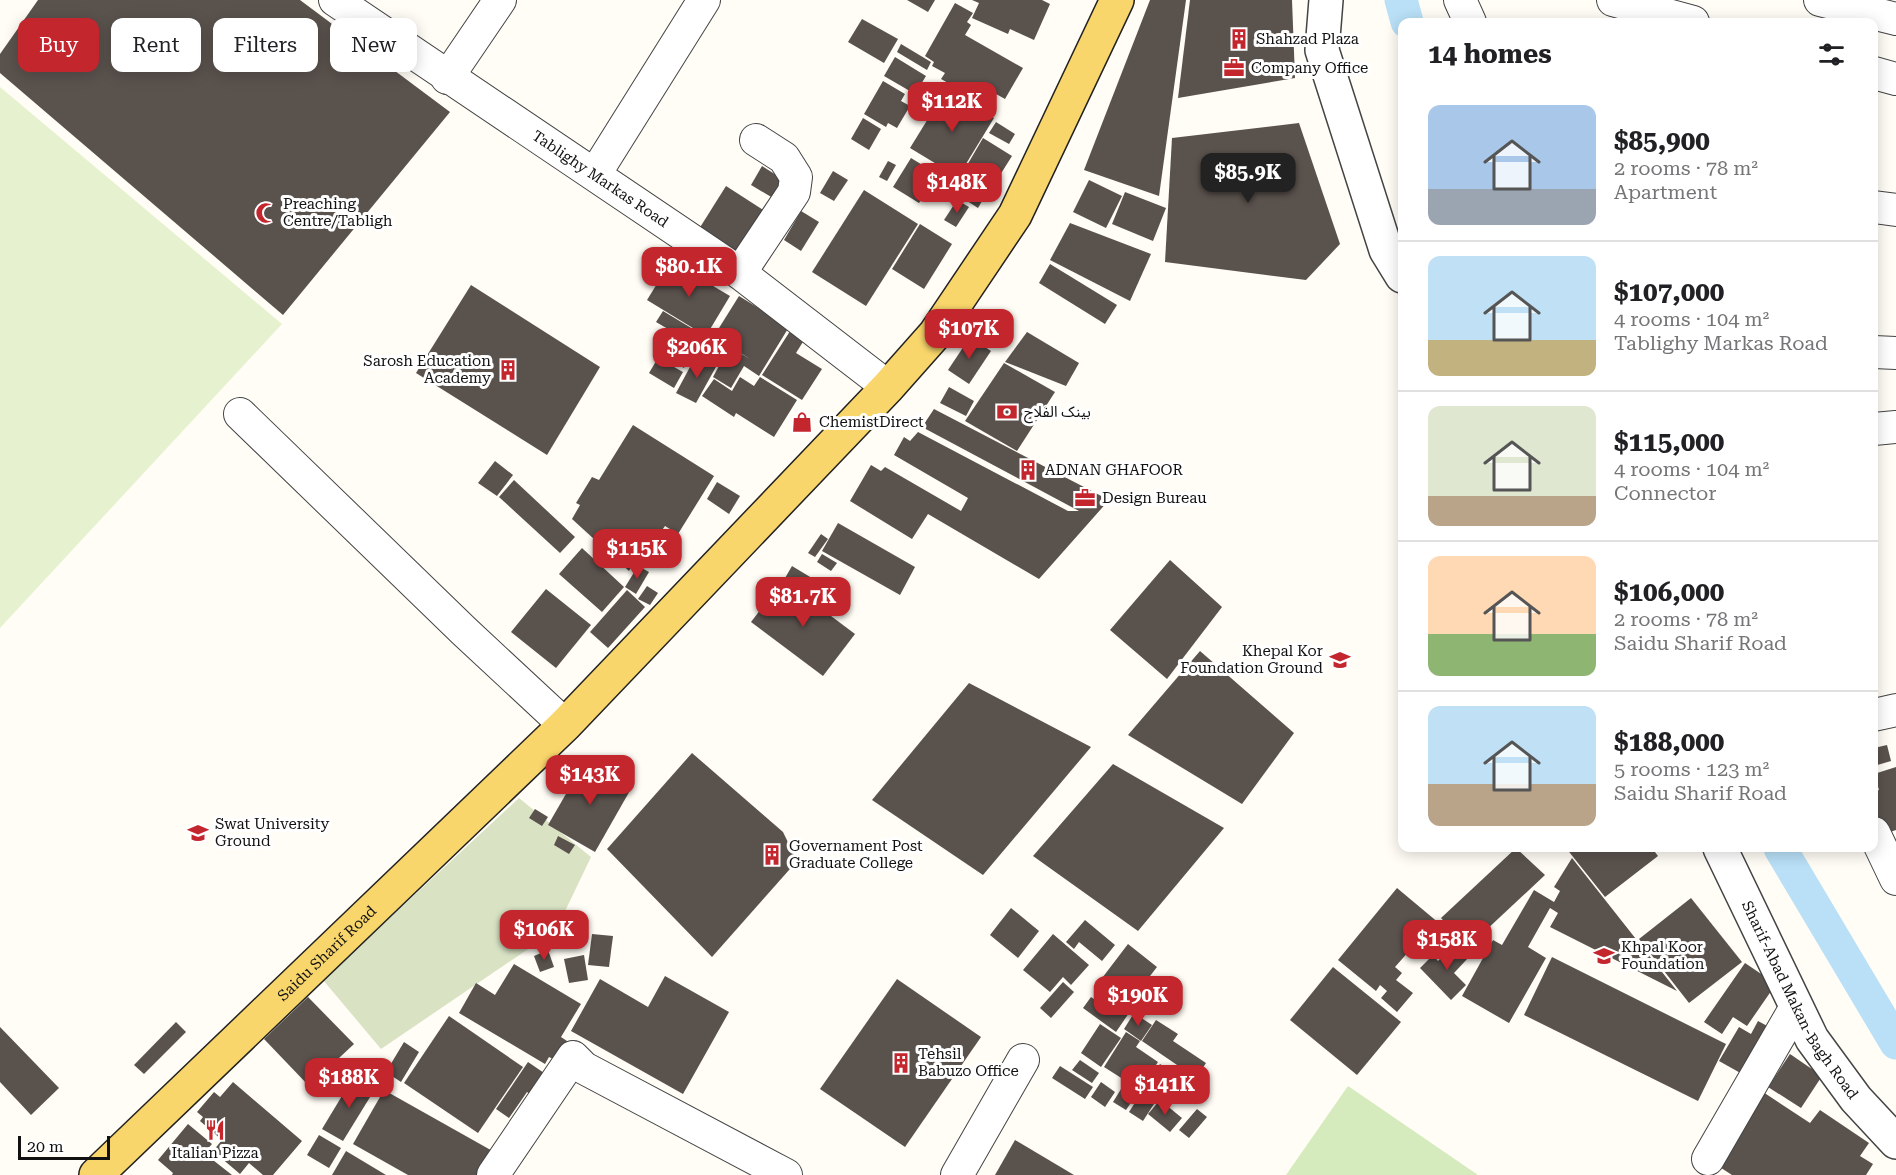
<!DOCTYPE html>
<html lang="en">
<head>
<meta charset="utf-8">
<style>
	body { margin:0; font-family:"Roboto Serif","Noto Sans Arabic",serif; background:#f6f6f6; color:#202124; height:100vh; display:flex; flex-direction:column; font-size:22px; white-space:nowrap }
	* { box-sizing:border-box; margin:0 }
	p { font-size:20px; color:#757577 }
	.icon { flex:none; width:33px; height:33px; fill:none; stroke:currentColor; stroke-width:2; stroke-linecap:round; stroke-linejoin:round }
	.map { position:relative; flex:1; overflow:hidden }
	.side { position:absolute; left:1398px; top:18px; width:480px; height:834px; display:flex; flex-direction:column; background:#fff; border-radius:12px; box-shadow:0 3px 15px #0003 }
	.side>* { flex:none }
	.hud { position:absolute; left:18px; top:18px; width:570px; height:54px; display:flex; gap:12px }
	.scale { position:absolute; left:18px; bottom:15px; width:92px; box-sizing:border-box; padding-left:6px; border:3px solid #111; border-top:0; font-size:16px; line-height:21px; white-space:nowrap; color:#111; -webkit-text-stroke:4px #fff; paint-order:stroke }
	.price { position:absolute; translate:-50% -51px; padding:0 14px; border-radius:12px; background:#c4262e; color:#fff; font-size:20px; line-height:39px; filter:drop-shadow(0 2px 3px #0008) }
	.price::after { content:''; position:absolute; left:50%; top:36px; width:18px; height:14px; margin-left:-9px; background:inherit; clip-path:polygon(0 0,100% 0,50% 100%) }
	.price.on { background:#222; color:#fff }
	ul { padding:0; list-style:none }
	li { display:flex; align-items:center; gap:18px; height:150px; padding:0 30px }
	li+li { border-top:2px solid #e0e0e0 }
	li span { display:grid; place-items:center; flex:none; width:168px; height:120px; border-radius:12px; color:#555 }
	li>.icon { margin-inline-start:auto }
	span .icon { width:72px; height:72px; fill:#fffc; stroke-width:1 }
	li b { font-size:26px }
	h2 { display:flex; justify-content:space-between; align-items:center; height:72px; padding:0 30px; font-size:26px }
	.chip { padding:0 21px; border-radius:12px; background:#fff; box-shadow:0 3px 15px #0003; font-size:21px; line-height:54px }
	.chip.on { background:#c4262e; color:#fff }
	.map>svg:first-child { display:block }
</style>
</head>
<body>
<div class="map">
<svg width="1896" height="1175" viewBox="0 0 1896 1175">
	<rect width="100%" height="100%" fill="#fffdf5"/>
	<path fill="#d5ebbd" d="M1348,1086L1478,1175H1286Z"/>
	<path fill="#d9e3c4" d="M519,798L591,857L556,930L381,1049L323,980Z"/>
	<path fill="#e6f2cf" d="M0,87L282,324L0,628Z"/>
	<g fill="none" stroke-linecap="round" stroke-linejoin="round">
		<g stroke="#b9e0f7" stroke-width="33">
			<path d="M1401,0L1407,22"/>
			<path d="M1780,848L1896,1043"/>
		</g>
	</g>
	<g fill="#5a524d">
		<path d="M38,0H300L450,112L283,315L0,73V54Z"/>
		<path d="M907,0H935L928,12Z"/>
		<path d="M972,0H1042L1050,4L1034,40L1010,29L1008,34L972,18L979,3Z"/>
		<path d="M1150,0H1186L1159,196L1084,170Z"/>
		<path d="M1190,0H1292L1295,78L1178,98Z"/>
		<path d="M955,3L973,13L967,22L971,25L965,35L1023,68L1005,99L989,90L982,102L941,79L945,73L932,66L934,62L925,56Z"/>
		<path d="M862,19L898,39L884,63L848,42Z"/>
		<path d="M901,44L931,62L927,70L897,52Z"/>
		<path d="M895,57L926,76L915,94L884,76Z"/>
		<path d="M883,81L905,94L901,101L910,106L897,128L888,123L886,127L864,114Z"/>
		<path d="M947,88L994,118L958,177L910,148Z"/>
		<path d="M863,118L881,129L869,150L851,139Z"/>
		<path d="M996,122L1015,134L1009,144L989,133Z"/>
		<path d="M1299,123L1340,244L1306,280L1165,262L1172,138Z"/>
		<path d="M983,138L1012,156L1000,175L993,171L988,180L966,167Z"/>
		<path d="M911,158L937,174L919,203L893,187Z"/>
		<path d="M888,161L896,165L887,181L879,177Z"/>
		<path d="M762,166L784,180L773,198L751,185Z"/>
		<path d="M833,171L848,180L834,201L820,193Z"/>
		<path d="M964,173L989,189L978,208L953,192Z"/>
		<path d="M1089,180L1122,196L1106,228L1073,212Z"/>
		<path d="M726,186L768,213L741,256L699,229Z"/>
		<path d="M864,190L918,224L866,306L812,272Z"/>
		<path d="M1125,192L1166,208L1153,241L1112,224Z"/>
		<path d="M957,200L969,207L956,227L944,220Z"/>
		<path d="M801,211L819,222L801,251L784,240Z"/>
		<path d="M1070,223L1151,254L1130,301L1050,260Z"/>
		<path d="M920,224L952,244L924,289L892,269Z"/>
		<path d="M671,261L730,296L706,336L647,300Z"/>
		<path d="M1050,264L1117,305L1105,324L1039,283Z"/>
		<path d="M471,285L600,367L547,455L416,373Z"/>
		<path d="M739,296L789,327L759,376L744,366L731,388L713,377L720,364L699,352L709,335L750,359L714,336Z"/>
		<path d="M663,311L703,335L684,368L659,353L668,338L664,335L668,329L656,322Z"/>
		<path d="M999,311L1013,321L994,347L980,337Z"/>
		<path d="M792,328L806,337L796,353L822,369L802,400L762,375Z"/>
		<path d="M1027,332L1079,363L1066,386L1005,362Z"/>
		<path d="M970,337L991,351L969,384L948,370Z"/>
		<path d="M697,354L717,365L696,403L676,393Z"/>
		<path d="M658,358L683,372L674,388L649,373Z"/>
		<path d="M1004,363L1055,392L1017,451L965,421Z"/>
		<path d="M740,377L754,386L760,377L797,400L774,437L736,413L734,417L702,396L714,379L732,391Z"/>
		<path d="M949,387L974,401L966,416L940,403Z"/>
		<path d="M934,409L1109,500L1039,579L928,514L912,539L850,501L871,465L881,471L885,467L961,511L968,498L894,455L904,437L910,441L918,432L1068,511H1079L922,427Z"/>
		<path d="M633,425L714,476L678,534L665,526L660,533L670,540L652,568L636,558L629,571L572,519L580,505L576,503L592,477L599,480Z"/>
		<path d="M495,461L513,475L497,496L478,483Z"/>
		<path d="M514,480L575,537L560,553L499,497Z"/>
		<path d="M717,482L740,496L729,514L707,499Z"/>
		<path d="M838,523L915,567L900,595L822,551Z"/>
		<path d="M821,534L828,539L815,557L808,553Z"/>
		<path d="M582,548L624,587L602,612L559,574Z"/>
		<path d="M822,554L837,563L831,571L817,562Z"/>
		<path d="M1170,560L1222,607L1167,679L1110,630Z"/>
		<path d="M638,566L649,572L636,594L625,587Z"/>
		<path d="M792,566L840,595L832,607L785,578Z"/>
		<path d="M783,580L855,634L823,676L751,622Z"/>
		<path d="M647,586L658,593L650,605L638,599Z"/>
		<path d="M546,589L591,625L556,668L511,632Z"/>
		<path d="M627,590L645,607L608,648L590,632Z"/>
		<path d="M1200,651L1294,733L1242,804L1128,735Z"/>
		<path d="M969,683L1091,747L983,875L872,800Z"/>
		<path d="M1887,745L1891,761L1874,766V748Z"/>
		<path d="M692,753L783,832L797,861L712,957L607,849Z"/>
		<path d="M585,761L632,787L595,852L548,825Z"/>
		<path d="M1113,764L1224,828L1138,931L1033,856Z"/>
		<path d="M1896,767V830L1881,835L1874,812V791L1879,790L1874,774Z"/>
		<path d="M535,809L548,817L542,826L529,818Z"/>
		<path d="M558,836L575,845L569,854L554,845Z"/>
		<path d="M1516,848L1545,875L1468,947L1441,918Z"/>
		<path d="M1566,848H1652L1658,856L1605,897Z"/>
		<path d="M1572,858L1677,991L1550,927L1558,913L1550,908L1528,947L1546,958L1509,1023L1462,996L1493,940L1502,945L1534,890L1554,902L1560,891L1554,887Z"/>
		<path d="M1397,888L1446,929L1421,959L1410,950L1395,967L1402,973L1396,980L1413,993L1397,1012L1381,998L1387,991L1380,985L1376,991L1338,960Z"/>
		<path d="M1691,898L1742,962L1689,1003L1639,939Z"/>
		<path d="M1011,908L1039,931L1018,958L990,935Z"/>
		<path d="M1085,920L1115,945L1102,961L1079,942L1074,949L1066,942Z"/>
		<path d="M592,934L613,936L609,967L588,965Z"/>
		<path d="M1053,934L1089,965L1071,985L1063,977L1050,992L1023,970Z"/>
		<path d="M1128,944L1157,967L1133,998L1116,985L1108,995L1096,986Z"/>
		<path d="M1455,944L1469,957L1454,973L1466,985L1451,1000L1420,968L1433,955L1438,961Z"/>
		<path d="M548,950L554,967L540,972L534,956Z"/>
		<path d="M584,955L588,980L569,983L564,959Z"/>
		<path d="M1552,957L1726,1044L1698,1101L1524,1015Z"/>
		<path d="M1745,963L1776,984L1747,1026L1733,1017L1722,1034L1704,1022Z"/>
		<path d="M514,964L581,1004L561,1037L567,1041L555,1060L549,1057L545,1064L459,1013L476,983L495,995Z"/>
		<path d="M1333,967L1401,1022L1357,1075L1290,1020Z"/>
		<path d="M665,976L729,1012L683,1094L571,1031L600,979L648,1007Z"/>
		<path d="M897,979L981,1037L905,1147L820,1089Z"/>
		<path d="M1063,982L1074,992L1051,1018L1040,1008Z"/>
		<path d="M308,997L354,1044L309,1086L264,1039Z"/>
		<path d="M1091,997L1107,1008L1112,1001L1129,1013L1116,1032L1083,1008Z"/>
		<path d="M1134,1013L1152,1025L1141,1041L1124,1029Z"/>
		<path d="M449,1016L523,1067L478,1133L404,1083Z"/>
		<path d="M1156,1020L1178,1034L1173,1041L1206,1063L1196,1078L1142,1041Z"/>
		<path d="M1758,1021L1771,1028L1744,1075L1719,1061L1739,1027L1751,1034Z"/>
		<path d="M176,1022L186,1032L144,1074L134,1065Z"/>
		<path d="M1100,1024L1121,1038L1101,1067L1081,1053Z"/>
		<path d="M0,1027L59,1088L31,1115L0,1082Z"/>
		<path d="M1126,1032L1140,1041L1136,1047L1158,1062L1126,1110L1113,1102L1126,1081L1104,1067Z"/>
		<path d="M404,1042L419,1052L401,1082L386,1072Z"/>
		<path d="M1790,1054L1822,1076L1801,1108L1768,1087Z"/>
		<path d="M1080,1060L1099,1073L1092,1083L1072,1070Z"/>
		<path d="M528,1062L547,1075L533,1096L527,1092L509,1118L496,1109Z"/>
		<path d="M1160,1064L1174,1073L1143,1121L1129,1112Z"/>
		<path d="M1060,1066L1093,1087L1085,1099L1052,1078Z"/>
		<path d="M354,1076L375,1089L343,1141L322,1129Z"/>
		<path d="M233,1082L302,1141L273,1175H263L249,1163L240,1174L213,1151L222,1140L200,1121L203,1117L197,1112L214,1092L220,1097Z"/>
		<path d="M1101,1082L1115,1092L1105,1107L1091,1097Z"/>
		<path d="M384,1090L496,1153L484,1175H408L353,1144Z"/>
		<path d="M1763,1092L1810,1123L1820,1110L1869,1143L1860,1156L1873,1164L1866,1175H1732L1715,1164Z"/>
		<path d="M1160,1100L1182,1118L1170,1132L1148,1114Z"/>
		<path d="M1197,1109L1207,1117L1189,1138L1179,1130Z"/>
		<path d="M188,1124L212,1144L204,1153L232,1175H172L173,1173L158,1160Z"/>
		<path d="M319,1135L341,1148L329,1168L307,1155Z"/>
		<path d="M1015,1140L1074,1175H995Z"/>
		<path d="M346,1151L386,1175H332Z"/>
	</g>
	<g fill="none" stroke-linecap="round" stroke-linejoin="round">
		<g stroke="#444" stroke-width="34">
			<g id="minor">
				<path id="s1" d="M335,0L740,273L888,387"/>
				<path d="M1460,0L1470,22"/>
				<path d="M1613,0L1693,22"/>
				<path d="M1820,0L1896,19"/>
				<path d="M1874,73L1896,79"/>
				<path d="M447,78L500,0"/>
				<path d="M595,174L704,0"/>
				<path d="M1874,207L1896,210"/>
				<path d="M740,273L794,192L796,177L784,158L756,140"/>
				<path d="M1874,352L1896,353"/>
				<path d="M240,414L465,632L565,725"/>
				<path d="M1874,429L1896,427"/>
				<path d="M1874,715L1896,710"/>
				<path d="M1874,833L1896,879"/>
				<path d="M1708,1159L1796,1007"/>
				<path d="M493,1175L573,1057L584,1068L786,1175"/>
				<path d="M957,1175L1023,1060"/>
			</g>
		</g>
		<g stroke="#444" stroke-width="36">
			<g id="tertiary">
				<path d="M1326,0L1322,50L1386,250L1402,276"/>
				<path id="s2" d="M1720,848L1812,1039L1856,1099L1896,1142"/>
			</g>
		</g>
		<g stroke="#222" stroke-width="36">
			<g id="primary">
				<path id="s3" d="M96,1175L565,725L888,387L935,334L1015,215L1117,0"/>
			</g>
		</g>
		<use href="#minor" stroke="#fff" stroke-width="32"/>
		<use href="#tertiary" stroke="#fff" stroke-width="33"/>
		<use href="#primary" stroke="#f9d66b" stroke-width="33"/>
	</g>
	<defs>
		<g id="building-bare" transform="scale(1.62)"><path d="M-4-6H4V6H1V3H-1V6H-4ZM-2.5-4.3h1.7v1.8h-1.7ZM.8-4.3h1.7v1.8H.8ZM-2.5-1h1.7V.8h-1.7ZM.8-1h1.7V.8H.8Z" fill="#c4262e" stroke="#fff" stroke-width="2.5" paint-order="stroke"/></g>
		<g id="office-bare" transform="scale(1.62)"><path d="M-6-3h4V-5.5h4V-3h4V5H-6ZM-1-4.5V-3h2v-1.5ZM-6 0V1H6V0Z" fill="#c4262e" stroke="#fff" stroke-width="2.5" paint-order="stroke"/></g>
		<g id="mosque-bare" transform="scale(1.62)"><path d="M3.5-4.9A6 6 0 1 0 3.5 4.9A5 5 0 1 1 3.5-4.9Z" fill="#c4262e" stroke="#fff" stroke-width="2.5" paint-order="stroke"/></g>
		<g id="bank-bare" transform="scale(1.62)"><path d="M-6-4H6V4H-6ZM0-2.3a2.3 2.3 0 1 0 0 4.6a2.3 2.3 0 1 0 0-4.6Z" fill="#c4262e" stroke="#fff" stroke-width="2.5" paint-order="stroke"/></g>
		<g id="shop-bare" transform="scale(1.62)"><path d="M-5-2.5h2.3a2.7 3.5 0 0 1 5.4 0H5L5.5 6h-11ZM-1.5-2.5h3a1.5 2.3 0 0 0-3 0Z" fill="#c4262e" stroke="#fff" stroke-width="2.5" paint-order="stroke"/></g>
		<g id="university-bare" transform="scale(1.62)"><path d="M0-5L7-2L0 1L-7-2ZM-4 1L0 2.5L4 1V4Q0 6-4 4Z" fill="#c4262e" stroke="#fff" stroke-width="2.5" paint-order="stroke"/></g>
		<g id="restaurant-bare" transform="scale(1.62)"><path d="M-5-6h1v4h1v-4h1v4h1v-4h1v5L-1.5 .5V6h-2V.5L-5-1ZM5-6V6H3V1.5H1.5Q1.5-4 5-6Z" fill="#c4262e" stroke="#fff" stroke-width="2.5" paint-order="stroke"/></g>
	</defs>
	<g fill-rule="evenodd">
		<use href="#building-bare" x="1239" y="39"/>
		<use href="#office-bare" x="1234" y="68"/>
		<use href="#mosque-bare" x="266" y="213"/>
		<use href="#building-bare" x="508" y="370"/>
		<use href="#bank-bare" x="1007" y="412"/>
		<use href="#shop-bare" x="802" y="422"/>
		<use href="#building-bare" x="1028" y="470"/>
		<use href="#office-bare" x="1085" y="498"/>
		<use href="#university-bare" x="1340" y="660"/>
		<use href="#university-bare" x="198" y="833"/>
		<use href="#building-bare" x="772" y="855"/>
		<use href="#university-bare" x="1604" y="956"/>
		<use href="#building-bare" x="901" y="1063"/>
		<use href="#restaurant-bare" x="215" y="1130"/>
	</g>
	<g text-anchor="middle" stroke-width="6" stroke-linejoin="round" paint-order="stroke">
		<g font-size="15" fill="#111" stroke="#fff" text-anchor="start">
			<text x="1256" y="44">Shahzad Plaza</text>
			<text x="1251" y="73">Company Office</text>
			<text x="283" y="209">Preaching<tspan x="283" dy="17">Centre/Tabligh</tspan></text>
			<text x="491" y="366" text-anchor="end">Sarosh Education<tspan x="491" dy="17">Academy</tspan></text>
			<text x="1024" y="417">بینک الفلاح</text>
			<text x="819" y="427">ChemistDirect</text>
			<text x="1045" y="475">ADNAN GHAFOOR</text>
			<text x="1102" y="503">Design Bureau</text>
			<text x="1323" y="656" text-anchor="end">Khepal Kor<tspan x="1323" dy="17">Foundation Ground</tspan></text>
			<text x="215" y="829">Swat University<tspan x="215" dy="17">Ground</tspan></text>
			<text x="789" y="851">Governament Post<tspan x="789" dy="17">Graduate College</tspan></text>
			<text x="1621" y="952">Khpal Koor<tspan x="1621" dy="17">Foundation</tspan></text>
			<text x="918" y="1059">Tehsil<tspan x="918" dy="17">Babuzo Office</tspan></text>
			<text x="215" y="1158" text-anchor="middle">Italian Pizza</text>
		</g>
		<g font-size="15" fill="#111" stroke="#fff">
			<text dy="5" stroke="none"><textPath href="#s1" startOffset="320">Tablighy Markas Road</textPath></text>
			<text dy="5" stroke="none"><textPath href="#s3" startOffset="320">Saidu Sharif Road</textPath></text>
			<text dy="5" stroke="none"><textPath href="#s2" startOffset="172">Sharif-Abad Makan-Bagh Road</textPath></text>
		</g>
	</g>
</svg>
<div class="scale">20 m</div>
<b class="price" style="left:952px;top:133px">$112K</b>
<b class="price on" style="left:1248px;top:204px">$85.9K</b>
<b class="price" style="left:957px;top:214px">$148K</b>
<b class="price" style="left:689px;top:298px">$80.1K</b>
<b class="price" style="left:969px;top:360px">$107K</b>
<b class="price" style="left:697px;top:379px">$206K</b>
<b class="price" style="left:637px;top:580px">$115K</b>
<b class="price" style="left:803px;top:628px">$81.7K</b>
<b class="price" style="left:590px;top:806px">$143K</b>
<b class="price" style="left:544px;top:961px">$106K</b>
<b class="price" style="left:1447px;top:971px">$158K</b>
<b class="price" style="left:1138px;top:1027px">$190K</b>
<b class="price" style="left:349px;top:1109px">$188K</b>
<b class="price" style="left:1165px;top:1116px">$141K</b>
<div class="hud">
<a class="chip on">Buy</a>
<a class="chip">Rent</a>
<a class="chip">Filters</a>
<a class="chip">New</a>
</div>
<section class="side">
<h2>14 homes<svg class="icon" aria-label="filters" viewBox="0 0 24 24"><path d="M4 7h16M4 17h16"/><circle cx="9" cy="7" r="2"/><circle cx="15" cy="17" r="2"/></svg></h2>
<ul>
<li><span style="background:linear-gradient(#a9c7e8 70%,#9aa5b1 0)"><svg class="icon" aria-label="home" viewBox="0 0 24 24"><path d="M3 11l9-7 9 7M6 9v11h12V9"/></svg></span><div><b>$85,900</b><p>2 rooms · 78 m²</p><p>Apartment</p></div></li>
<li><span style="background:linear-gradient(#bfe0f5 70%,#c2b280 0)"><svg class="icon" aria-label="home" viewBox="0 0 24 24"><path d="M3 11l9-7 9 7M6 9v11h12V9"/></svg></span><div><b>$107,000</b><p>4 rooms · 104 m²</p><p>Tablighy Markas Road</p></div></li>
<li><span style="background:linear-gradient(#dfe7d0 75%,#b9a48a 0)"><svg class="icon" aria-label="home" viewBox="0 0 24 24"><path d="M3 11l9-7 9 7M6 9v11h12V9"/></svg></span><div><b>$115,000</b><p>4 rooms · 104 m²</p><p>Connector</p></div></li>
<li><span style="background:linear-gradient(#ffd9b3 65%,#8fb573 0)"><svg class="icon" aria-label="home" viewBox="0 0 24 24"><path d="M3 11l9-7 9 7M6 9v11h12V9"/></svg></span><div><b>$106,000</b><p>2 rooms · 78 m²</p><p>Saidu Sharif Road</p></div></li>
<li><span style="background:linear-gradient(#bfe0f5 65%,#b9a48a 0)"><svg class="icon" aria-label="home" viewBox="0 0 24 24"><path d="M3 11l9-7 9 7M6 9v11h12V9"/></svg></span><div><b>$188,000</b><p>5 rooms · 123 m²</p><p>Saidu Sharif Road</p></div></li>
</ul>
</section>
</div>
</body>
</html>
